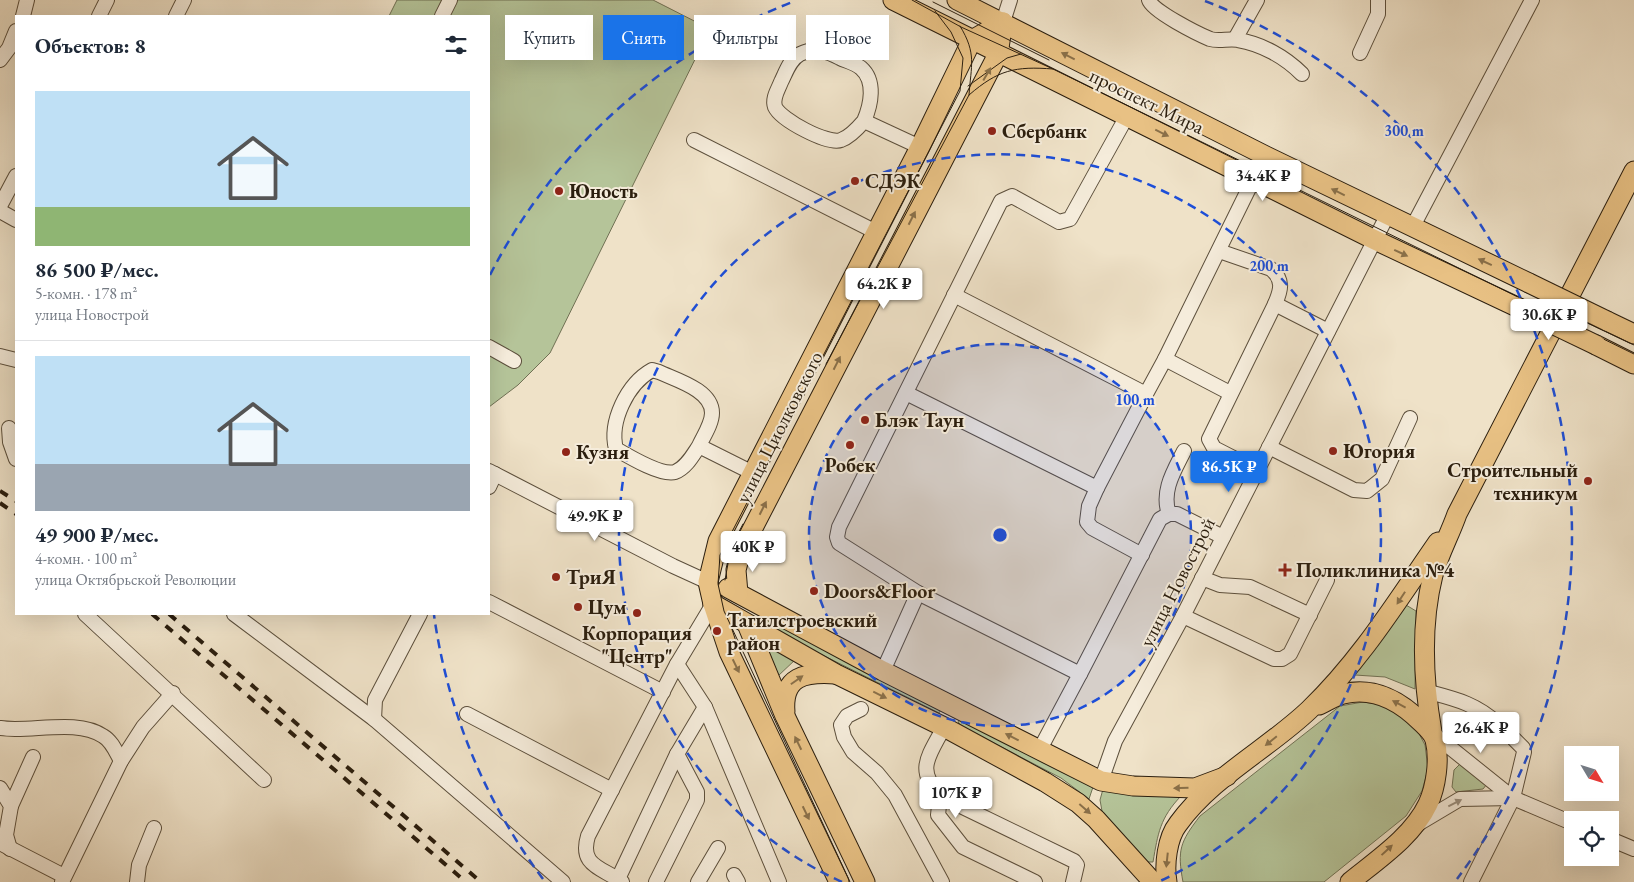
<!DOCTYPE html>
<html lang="ru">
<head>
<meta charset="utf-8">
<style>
	body { margin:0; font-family:"EB Garamond",serif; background:#f2f2f3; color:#1f2937; height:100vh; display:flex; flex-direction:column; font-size:19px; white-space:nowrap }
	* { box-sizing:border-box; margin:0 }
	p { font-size:16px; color:#747a83 }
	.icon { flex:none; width:28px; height:28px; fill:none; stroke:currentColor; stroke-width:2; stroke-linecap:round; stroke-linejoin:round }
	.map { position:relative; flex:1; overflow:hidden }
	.details { position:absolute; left:15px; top:15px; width:475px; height:600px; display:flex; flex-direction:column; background:#fff; border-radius:0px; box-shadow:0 5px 20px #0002 }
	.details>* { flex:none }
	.top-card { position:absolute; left:505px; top:15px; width:475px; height:45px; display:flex; gap:10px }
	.needle { width:32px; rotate:128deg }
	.controls { position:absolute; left:1564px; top:746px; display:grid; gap:10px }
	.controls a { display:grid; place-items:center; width:55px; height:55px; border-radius:0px; background:#fff; box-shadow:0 5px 20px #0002; font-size:25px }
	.price { position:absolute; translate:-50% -42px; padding:0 11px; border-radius:5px; background:#fff; color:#222; font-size:16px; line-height:32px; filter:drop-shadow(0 1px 2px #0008) }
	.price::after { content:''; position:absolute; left:50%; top:30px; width:15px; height:11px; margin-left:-8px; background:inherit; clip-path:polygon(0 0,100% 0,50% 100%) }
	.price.on { background:#1a73e8; color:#fff }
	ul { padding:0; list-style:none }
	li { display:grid; align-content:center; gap:10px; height:265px; padding:0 20px }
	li+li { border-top:1px solid #e0e1e3 }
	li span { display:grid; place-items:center; height:155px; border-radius:0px; color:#555 }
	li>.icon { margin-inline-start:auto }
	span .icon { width:90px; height:90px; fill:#fffc; stroke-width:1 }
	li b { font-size:21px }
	h2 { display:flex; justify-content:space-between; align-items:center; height:60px; padding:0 20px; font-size:21px }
	.chip { padding:0 18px; border-radius:0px; background:#fff; box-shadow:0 5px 20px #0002; font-size:18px; line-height:45px }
	.chip.on { background:#1a73e8; color:#fff }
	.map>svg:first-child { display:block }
</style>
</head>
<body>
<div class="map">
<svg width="1634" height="882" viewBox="0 0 1634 882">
	<rect width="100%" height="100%" fill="#efe2c8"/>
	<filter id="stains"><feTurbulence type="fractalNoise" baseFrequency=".004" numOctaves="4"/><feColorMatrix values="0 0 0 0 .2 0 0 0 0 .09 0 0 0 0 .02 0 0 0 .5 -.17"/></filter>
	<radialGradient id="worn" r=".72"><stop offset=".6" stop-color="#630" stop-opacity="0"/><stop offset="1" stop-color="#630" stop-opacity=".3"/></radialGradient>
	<g fill="#b5c499" stroke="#707154">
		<path d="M397,0H653L710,29L550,353L518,385L489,407V16H389Z"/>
		<path d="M1406,605L1416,611L1415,689L1385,677L1355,675Z"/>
		<path d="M764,619L778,622L943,706L939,713L760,624Z"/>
		<path d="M765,647H774L796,659L778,676Z"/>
		<path d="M1363,702L1385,705L1415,726L1425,745L1428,769L1422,791L1406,816L1324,882H1183C1177,850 1180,842 1200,816L1340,706Z"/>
		<path d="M961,716L1094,784L1089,799L1061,778L963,727L958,722Z"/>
		<path d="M1460,764L1487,784L1483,789L1456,792L1452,787L1454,770Z"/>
		<path d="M1103,789L1181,796C1160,818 1158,833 1153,862H1145L1102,811L1100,800Z"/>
	</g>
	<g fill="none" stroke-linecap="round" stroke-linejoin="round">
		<path stroke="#c8bba3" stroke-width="14" stroke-dasharray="14 7" stroke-linecap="butt" d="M1498,724L1514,739"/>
		<g stroke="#5c4f3c" stroke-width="16">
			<g id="minor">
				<path d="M1149,0C1152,11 1198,34 1210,39C1219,42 1229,38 1238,40C1262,44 1285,57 1302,74"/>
				<path d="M23,16L27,0"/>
				<path d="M99,16L107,0"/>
				<path d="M176,16L184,0"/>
				<path d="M442,16L450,0"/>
				<path d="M1003,22L1010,0"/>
				<path d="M1235,39L1257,0"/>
				<path d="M1360,53L1378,14V0"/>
				<path d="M0,60L9,48L16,31"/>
				<path d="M864,121C858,128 850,137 841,140C828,145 781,120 775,107C772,98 778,90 781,82C786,72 790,59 800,54C815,47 827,51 840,58C846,61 855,63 861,68C876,81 871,105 864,121L920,147"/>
				<path d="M694,140L876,232"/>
				<path d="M0,206L16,176"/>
				<path d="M0,211L16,220"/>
				<path d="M1412,228L1532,0"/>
				<path d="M1219,251L1271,269C1284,280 1281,290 1275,304L1209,439L1214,448L1257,470"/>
				<path d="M1275,304L1328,331"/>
				<path d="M489,347L514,361"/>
				<path d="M0,356L16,360"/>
				<path d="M1165,359L1230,393"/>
				<path d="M906,393L1097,488L1146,394L954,295"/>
				<path d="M1146,394L1165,359L1254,178"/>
				<path d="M9,428L10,442L16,459"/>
				<path d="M699,446C693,455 686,468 675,472C661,476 628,456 616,449C609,422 627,384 652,370L659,372C676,380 712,390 712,413C712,424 703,437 699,446L753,473"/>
				<path d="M1269,447L1354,490L1367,491L1382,479L1410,418"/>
				<path d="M489,471L673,566L708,582"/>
				<path d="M489,487L495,474"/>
				<path d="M1097,488L1089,506L1087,522L1092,528L1142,555"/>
				<path d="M1169,514C1161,491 1174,471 1184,451"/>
				<path d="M1202,578L1220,585L1250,587L1310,615"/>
				<path d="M918,593L1080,674L1039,751"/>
				<path d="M489,602L663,692"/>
				<path d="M85,614L264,780"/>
				<path d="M234,614L374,719L563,882"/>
				<path d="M1183,616L1274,659H1282L1290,654L1327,580"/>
				<path d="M677,664L705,707L779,882"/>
				<path d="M883,671L918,593L839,543L837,537L839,527L1001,201L1012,196L1059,222L1070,219L1127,116"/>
				<path d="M1080,674L1160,519L1169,514H1177L1223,537"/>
				<path d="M1425,691C1455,699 1475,703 1498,724"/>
				<path d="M861,709L847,716L841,725L844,737L853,752L877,773L895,795L942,882"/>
				<path d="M467,714L612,790"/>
				<path d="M374,719L375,700L420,614"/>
				<path d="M944,727C929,756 915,769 940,796L1074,861L1077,865L1073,882"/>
				<path d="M0,728C29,733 77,718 103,736C112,741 116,752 121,761"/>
				<path d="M1432,733L1513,798L1572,823"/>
				<path d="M1101,781L1115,741L1183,616L1387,216"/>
				<path d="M0,788L11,806L6,835L10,849"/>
				<path d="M940,796L938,815L963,847L1035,882"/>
				<path d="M11,806L33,757"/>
				<path d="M1418,824L1460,799L1513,798"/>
				<path d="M1610,839L1634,849"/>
				<path d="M0,843L64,876"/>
				<path d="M734,875L738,882"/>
				<path d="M618,879L677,754L705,707"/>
				<path d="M62,882L121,761L143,727L173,693"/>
				<path d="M137,882L139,865L154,828"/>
				<path d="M622,882C601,867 579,866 588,836L677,664L713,604"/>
				<path d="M656,882L697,800V792L677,754"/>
				<path d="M698,882L718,848"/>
				<path d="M1471,882L1513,798L1524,752L1523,748L1514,739"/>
			</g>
		</g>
		<g stroke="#2b1e0e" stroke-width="21">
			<g id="major">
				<path d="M893,0L1375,240L1517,307"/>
				<path d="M957,0L1266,156L1529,283"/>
				<path d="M1607,321L1634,334"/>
				<path d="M1596,345L1634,364"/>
				<path d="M728,588L883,671L1101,781L1133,786L1195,788L1227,776"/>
				<path d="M738,593L736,570L741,551L998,54L1003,22"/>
				<path d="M713,604L836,674L944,727L1045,782L1078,803L1096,819L1153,882"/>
				<path d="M747,624L785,716L865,882"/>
				<path d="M1319,705C1326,702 1335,696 1343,694C1374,686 1401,702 1421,722C1427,728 1433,733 1435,740C1440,759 1436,787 1428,804C1413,836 1377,860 1350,882"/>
				<path d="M785,712C782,676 805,672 835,674"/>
				<path d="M1432,732C1423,680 1420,627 1433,575C1439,554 1450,534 1457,514L1634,171"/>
				<path d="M839,882L729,652L713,604L708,582L718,541L920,147L970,44L972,40L1003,22"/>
				<path d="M1167,882C1164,865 1167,838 1178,824C1212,777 1268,749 1309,710C1361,660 1397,601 1438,542"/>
			</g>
		</g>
		<use href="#minor" stroke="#f5ecdb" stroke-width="14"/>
		<use href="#major" stroke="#e8c184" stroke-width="19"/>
		<g stroke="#2b1e0e" stroke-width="1">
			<path d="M912,0L961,27L1053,69L1634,354"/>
			<path d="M933,2L1049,60"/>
			<path d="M960,26C977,54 971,65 969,95"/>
			<path d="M968,86L1007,58L1021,54"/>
			<path d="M1566,313L1634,345"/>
			<path d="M826,364L969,95C998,70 1015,66 1053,69"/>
			<path d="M725,580L731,547L743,524"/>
			<path d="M850,882L724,611L718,584L720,555L960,91L963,58L951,32L935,11"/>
		</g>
		<g stroke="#2b1e0e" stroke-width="4" stroke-dasharray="9 9" stroke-linecap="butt">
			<path d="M0,491L16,501"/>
			<path d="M0,503L16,514"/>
			<path d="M152,614L466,882"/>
			<path d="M169,614L481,882"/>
		</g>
		<g stroke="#2b1e0e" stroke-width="21" stroke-linecap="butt">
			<g id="major-bridge">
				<path d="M1529,283L1607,321"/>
				<path d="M1517,307L1596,345"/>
			</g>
		</g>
		<use href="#major-bridge" stroke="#e8c184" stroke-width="19"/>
	</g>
	<defs><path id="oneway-solid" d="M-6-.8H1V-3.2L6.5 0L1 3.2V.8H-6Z" transform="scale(1.25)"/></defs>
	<g fill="#8a7049">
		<use href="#oneway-solid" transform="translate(1068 56) rotate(-153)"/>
		<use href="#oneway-solid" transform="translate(987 74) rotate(-60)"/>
		<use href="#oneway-solid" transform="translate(1162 133) rotate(26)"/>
		<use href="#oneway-solid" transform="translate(1338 192) rotate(-154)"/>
		<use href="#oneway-solid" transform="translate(912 218) rotate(-63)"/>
		<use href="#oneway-solid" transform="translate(1401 253) rotate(25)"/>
		<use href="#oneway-solid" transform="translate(1485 262) rotate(-155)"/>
		<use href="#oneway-solid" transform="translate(837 363) rotate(-63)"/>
		<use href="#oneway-solid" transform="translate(763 508) rotate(-63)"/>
		<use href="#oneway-solid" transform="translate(1401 598) rotate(123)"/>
		<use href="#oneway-solid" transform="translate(736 666) rotate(64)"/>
		<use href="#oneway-solid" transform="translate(797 680) rotate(-35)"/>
		<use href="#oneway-solid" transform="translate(880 695) rotate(26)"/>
		<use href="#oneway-solid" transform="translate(1399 704) rotate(-152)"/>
		<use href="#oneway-solid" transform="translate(1012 737) rotate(-153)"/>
		<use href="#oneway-solid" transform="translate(1271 741) rotate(141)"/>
		<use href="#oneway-solid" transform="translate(798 743) rotate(-116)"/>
		<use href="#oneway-solid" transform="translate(1181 788) rotate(179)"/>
		<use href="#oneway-solid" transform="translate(1085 809) rotate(41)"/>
		<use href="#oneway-solid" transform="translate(806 813) rotate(64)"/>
		<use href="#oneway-solid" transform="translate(1387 850) rotate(-43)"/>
		<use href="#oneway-solid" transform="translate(1167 860) rotate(96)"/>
	</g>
	<use fill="#9a8f7f" href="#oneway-solid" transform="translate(1455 803) rotate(-27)"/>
	<circle cx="1000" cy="535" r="191" fill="#1d4ed8" fill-opacity=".12"/>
	<g fill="none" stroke="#1d4ed8" stroke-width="2.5" stroke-dasharray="9 6">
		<circle cx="1000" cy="535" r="191"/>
		<path d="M842 882A381 381 0 1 1 1158 882"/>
		<path d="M543 879A572 572 0 0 1 434 615M490 275A572 572 0 0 1 795 1M1205 1A572 572 0 0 1 1457 879"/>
	</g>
	<g fill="#8f2418" stroke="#f5ecdb" stroke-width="2">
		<circle cx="992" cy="131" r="5"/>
		<circle cx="855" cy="181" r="5"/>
		<circle cx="559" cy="191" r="5"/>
		<circle cx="865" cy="420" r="5"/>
		<circle cx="850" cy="445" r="5"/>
		<circle cx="1333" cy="451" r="5"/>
		<circle cx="566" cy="452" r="5"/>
		<circle cx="1588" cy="481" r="5"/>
		<path d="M1282.5 562.5h5v5h5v5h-5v5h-5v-5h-5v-5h5z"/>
		<circle cx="556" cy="577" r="5"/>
		<circle cx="814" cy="591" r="5"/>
		<circle cx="578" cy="607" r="5"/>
		<circle cx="637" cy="613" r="5"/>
		<circle cx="717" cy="631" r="5"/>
	</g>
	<g text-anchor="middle" stroke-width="4" stroke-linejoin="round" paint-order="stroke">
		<g font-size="20" fill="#2b1e0e" stroke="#f5ecdb">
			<text transform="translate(1147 101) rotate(26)" y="7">проспект Мира</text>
			<text transform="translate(779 427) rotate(-63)" y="7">улица Циолковского</text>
			<text transform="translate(1177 582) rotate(-63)" y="7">улица Новострой</text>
		</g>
		<g font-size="20" font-weight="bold" fill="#2b1e0e" stroke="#f5ecdb" text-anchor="start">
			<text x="1002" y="138">Сбербанк</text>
			<text x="865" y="188">СДЭК</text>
			<text x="569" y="198">Юность</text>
			<text x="875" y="427">Блэк Таун</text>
			<text x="1343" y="458">Югория</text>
			<text x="576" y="459">Кузня</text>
			<text x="850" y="472" text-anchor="middle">Робек</text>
			<text x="1578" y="477" text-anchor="end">Строительный<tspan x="1578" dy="23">техникум</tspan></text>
			<text x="1296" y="577">Поликлиника №4</text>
			<text x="566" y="584">ТриЯ</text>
			<text x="824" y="598">Doors&amp;Floor</text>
			<text x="588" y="614">Цум</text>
			<text x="727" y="627">Тагилстроевский<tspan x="727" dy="23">район</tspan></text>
			<text x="637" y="640" text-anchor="middle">Корпорация<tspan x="637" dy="23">"Центр"</tspan></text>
		</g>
	</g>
	<circle cx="1000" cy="535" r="8" fill="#1d4ed8" stroke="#f5ecdb" stroke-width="2.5"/>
	<g font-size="15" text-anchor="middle" font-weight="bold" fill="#1d4ed8" stroke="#f5ecdb" stroke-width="4" stroke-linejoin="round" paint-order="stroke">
		<text x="1404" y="136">300 m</text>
		<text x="1269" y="271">200 m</text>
		<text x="1135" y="405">100 m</text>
	</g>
	<rect width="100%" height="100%" filter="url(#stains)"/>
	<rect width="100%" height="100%" fill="url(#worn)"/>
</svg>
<div class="controls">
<a><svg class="needle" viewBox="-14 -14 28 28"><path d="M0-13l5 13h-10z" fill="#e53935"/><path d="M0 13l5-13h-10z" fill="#747a83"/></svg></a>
<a><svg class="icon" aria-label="locate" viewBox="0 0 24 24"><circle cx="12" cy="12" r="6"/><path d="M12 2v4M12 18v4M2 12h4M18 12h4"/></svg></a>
</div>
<b class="price" style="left:1263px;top:202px">34.4K ₽</b>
<b class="price" style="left:884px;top:310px">64.2K ₽</b>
<b class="price" style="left:1549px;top:341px">30.6K ₽</b>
<b class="price on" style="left:1229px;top:493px">86.5K ₽</b>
<b class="price" style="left:595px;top:542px">49.9K ₽</b>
<b class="price" style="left:753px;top:573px">40K ₽</b>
<b class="price" style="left:1481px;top:754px">26.4K ₽</b>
<b class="price" style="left:956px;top:819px">107K ₽</b>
<div class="top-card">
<a class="chip">Купить</a>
<a class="chip on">Снять</a>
<a class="chip">Фильтры</a>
<a class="chip">Новое</a>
</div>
<section class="details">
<h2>Объектов: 8<svg class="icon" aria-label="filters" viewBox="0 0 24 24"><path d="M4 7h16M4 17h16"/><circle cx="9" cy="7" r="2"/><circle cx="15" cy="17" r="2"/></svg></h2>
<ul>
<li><span style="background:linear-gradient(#bfe0f5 75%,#8fb573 0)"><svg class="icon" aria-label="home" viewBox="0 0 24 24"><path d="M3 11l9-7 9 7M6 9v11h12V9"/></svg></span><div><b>86 500 ₽/мес.</b><p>5-комн. · 178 m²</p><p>улица Новострой</p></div></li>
<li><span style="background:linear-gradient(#bfe0f5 70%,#9aa5b1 0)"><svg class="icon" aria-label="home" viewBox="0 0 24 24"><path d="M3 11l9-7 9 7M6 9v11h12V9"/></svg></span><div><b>49 900 ₽/мес.</b><p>4-комн. · 100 m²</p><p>улица Октябрьской Революции</p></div></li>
</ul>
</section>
</div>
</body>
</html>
